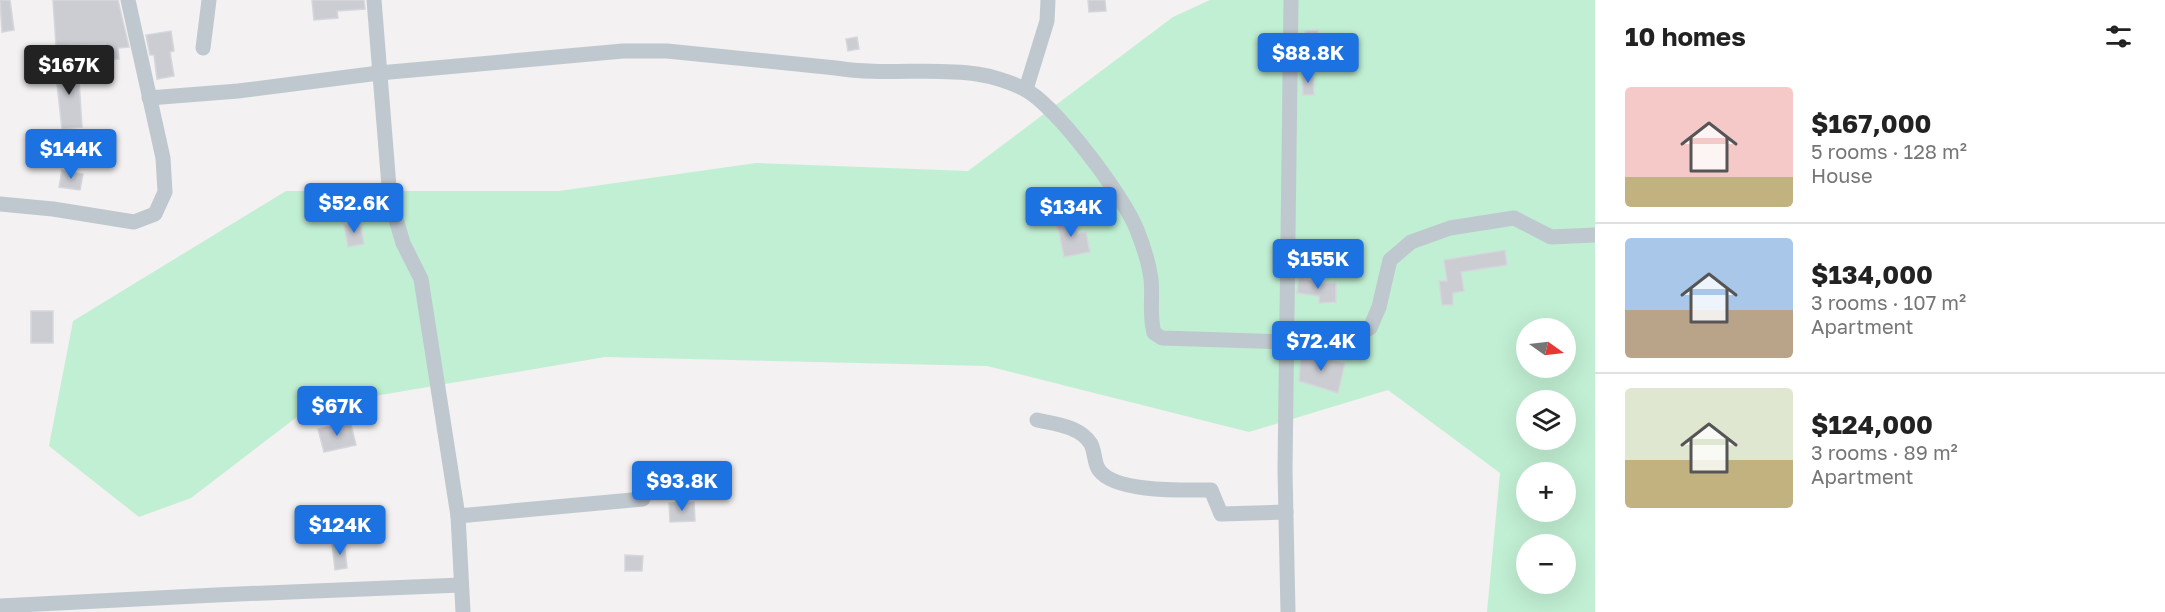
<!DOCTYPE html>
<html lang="en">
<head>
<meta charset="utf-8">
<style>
	body { margin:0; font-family:"Golos Text",sans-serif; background:#f6f6f6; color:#222; height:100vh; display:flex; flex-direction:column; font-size:22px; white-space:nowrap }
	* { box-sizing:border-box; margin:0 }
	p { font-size:20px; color:#767676 }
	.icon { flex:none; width:33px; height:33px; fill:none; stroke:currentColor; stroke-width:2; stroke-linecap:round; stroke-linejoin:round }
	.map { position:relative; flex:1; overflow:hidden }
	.sheet { display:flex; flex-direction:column; background:#fff; width:570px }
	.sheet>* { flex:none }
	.needle { width:39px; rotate:104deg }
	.buttons { position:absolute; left:1516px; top:318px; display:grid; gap:12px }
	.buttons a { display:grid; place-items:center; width:60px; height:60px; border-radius:50%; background:#fff; box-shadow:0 6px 24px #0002; font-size:30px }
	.price { position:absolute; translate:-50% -51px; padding:0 14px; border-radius:6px; background:#1c72e1; color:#fff; font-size:20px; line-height:39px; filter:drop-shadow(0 2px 3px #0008) }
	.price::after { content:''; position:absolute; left:50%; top:36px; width:18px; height:14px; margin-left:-9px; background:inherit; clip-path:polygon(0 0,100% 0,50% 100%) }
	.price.active { background:#222; color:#fff }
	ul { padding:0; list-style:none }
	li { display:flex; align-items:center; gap:18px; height:150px; padding:0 30px }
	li+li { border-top:2px solid #e0e0e0 }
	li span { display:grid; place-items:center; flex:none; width:168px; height:120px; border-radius:6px; color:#555 }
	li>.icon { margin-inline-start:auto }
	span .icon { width:72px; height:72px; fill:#fffc; stroke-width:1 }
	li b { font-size:26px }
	h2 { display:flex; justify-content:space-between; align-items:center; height:72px; padding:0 30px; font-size:26px }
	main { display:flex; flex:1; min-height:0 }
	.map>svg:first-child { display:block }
</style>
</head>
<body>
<main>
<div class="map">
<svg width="1595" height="612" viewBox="0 0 1595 612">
	<rect width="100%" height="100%" fill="#f3f1f1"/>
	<path fill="#c1efd3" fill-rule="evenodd" d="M1210,0H1595V612H1487L1500,473L1388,390L1249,432L987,366L605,357L310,407L191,498L139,517L49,446L73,321L286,191H559L756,163L968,171L1173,17ZM1527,328H1566V368H1527ZM1527,400H1566V440H1527ZM1527,472H1566V512H1527ZM1527,544H1566V584H1527Z"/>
	<g fill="#cbcdd3" stroke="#d5d7dc" stroke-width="1.5">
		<path d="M0,0H10L14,30L2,32Z"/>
		<path d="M53,0H118L129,47L118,48L119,59L106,60L105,44L56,46Z"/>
		<path d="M312,0H364L365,9L337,11L338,18L314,20Z"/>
		<path d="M1088,0H1105L1106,11L1089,12Z"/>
		<path d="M1318,30L1319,48H1305V31Z"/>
		<path d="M171,31L174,51L170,52L174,76L157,79L154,55H150L146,35Z"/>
		<path d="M857,37L859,49L848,51L846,39Z"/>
		<path d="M78,64L82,127L62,129L55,66Z"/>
		<path d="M1313,72L1314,95H1303L1302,73Z"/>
		<path d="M62,170L83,174L80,190L59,187Z"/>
		<path d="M1062,213L1071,230L1077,229L1078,234L1086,232L1090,252L1064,257L1059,232L1052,218Z"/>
		<path d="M360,222L364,244L348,247L344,225Z"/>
		<path d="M1505,250L1507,265L1461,272L1464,291L1453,293V305H1442L1439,281H1447L1444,260Z"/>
		<path d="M1299,277L1317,281V283H1336V302L1319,303V296L1297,293Z"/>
		<rect x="31" y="311" width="22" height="32"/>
		<path d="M1301,352L1345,363L1338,393L1299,381Z"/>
		<path d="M350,421L356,445L324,452L318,429Z"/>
		<path d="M694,502L695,521L670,522L669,503Z"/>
		<path d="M344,541L347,568L335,570L332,543Z"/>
		<path d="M625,555L643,556L642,571H625Z"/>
	</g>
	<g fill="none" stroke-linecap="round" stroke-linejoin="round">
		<g stroke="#bfc8cf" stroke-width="15">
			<path d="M374,0L390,199L403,243L421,279L458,516L463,612"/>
			<path d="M203,48L209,0"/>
			<path d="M1026,89L1047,21L1048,0"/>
			<path d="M149,98L238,91L379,73L623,51H667L836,68C885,76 929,67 977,74C991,76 1011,82 1024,89C1055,104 1125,198 1137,230C1143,245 1149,264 1151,279C1153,297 1149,315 1154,333L1162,338L1286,342L1350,338L1370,328L1379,307L1390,260L1411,242L1450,228L1514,218L1551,237L1595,235"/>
			<path d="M0,204L53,209L134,222L155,214L165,192L163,158L128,0"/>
			<path d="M1037,420C1055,424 1080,426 1091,444C1095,452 1094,463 1099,470C1115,493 1186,490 1211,490L1221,514L1286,512"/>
			<path d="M458,516L643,499"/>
			<path d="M0,606L216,595L461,585"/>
			<path d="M1288,612L1285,470L1291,0"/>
		</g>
	</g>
</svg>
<div class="buttons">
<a><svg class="needle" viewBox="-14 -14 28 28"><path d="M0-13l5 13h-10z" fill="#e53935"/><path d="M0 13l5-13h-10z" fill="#767676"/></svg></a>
<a><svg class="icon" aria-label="layers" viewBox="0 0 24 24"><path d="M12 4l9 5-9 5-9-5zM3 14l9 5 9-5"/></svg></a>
<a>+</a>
<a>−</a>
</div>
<b class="price" style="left:1308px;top:84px">$88.8K</b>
<b class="price active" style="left:69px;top:96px">$167K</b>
<b class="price" style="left:71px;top:180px">$144K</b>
<b class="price" style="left:354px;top:234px">$52.6K</b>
<b class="price" style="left:1071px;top:238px">$134K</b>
<b class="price" style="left:1318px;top:290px">$155K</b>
<b class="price" style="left:1321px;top:372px">$72.4K</b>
<b class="price" style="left:337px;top:437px">$67K</b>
<b class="price" style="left:682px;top:512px">$93.8K</b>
<b class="price" style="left:340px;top:556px">$124K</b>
</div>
<section class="sheet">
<h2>10 homes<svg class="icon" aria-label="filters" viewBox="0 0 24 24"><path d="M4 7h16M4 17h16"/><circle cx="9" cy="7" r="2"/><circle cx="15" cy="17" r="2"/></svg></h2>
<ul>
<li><span style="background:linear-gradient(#f6c9c9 75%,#c2b280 0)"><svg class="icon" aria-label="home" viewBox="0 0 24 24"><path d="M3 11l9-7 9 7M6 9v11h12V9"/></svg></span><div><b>$167,000</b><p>5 rooms · 128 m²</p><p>House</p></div></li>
<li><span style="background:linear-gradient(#a9c7e8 60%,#b9a48a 0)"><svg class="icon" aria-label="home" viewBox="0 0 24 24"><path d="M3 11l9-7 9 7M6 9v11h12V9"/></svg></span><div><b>$134,000</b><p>3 rooms · 107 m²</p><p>Apartment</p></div></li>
<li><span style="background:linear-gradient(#dfe7d0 60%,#c2b280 0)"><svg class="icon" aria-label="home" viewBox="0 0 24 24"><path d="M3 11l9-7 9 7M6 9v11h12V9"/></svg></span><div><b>$124,000</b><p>3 rooms · 89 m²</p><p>Apartment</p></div></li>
</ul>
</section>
</main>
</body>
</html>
